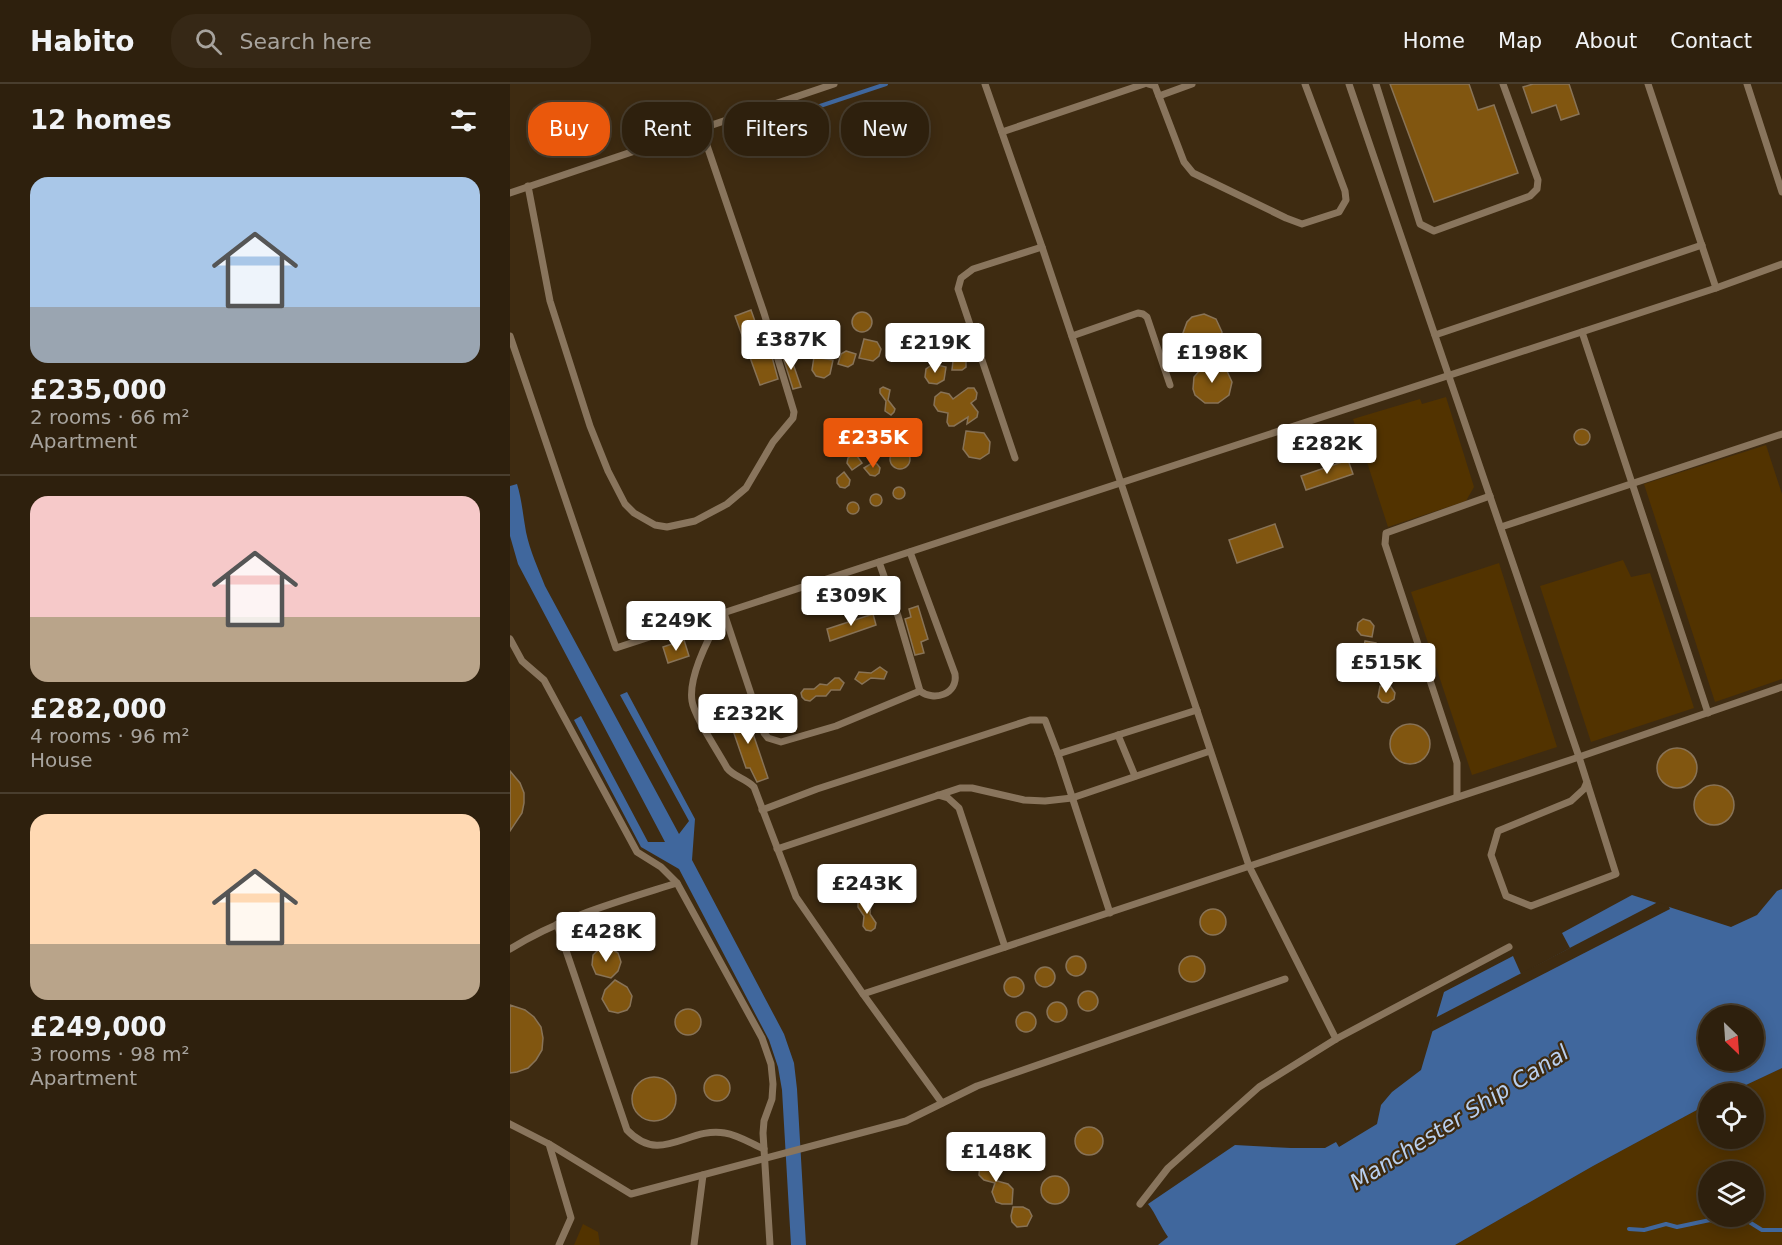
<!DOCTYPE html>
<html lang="en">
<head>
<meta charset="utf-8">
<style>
	body { margin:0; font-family:"DejaVu Sans",sans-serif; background:#362816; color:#f1f3f6; height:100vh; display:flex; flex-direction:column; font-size:22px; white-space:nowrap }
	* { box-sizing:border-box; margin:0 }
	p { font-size:20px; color:#a7a39d }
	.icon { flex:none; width:33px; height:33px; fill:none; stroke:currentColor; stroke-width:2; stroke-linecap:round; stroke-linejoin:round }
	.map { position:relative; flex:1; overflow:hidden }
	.panel { display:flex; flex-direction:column; background:#2e200d; width:510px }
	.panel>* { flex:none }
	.banner { position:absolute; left:18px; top:18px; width:570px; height:54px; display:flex; gap:12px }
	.needle { width:39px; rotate:155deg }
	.fabs { position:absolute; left:1188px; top:921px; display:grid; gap:12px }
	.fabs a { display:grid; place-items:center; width:66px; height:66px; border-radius:50%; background:#2e200d; box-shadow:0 3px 15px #0003,0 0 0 2px #493e2e; font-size:30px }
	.price { position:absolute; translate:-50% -51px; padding:0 14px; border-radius:6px; background:#fff; color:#222; font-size:20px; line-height:39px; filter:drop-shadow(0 2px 3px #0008) }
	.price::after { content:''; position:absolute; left:50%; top:36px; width:18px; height:14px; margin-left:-9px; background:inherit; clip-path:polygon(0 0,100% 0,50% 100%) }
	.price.active { background:#ea580c; color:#fff }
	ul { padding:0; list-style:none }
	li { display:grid; align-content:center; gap:12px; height:318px; padding:0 30px }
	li+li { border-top:2px solid #493e2e }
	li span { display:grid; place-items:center; height:186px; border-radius:18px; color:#555 }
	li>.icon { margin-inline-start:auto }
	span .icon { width:108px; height:108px; fill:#fffc; stroke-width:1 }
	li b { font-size:26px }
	h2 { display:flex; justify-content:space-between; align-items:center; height:72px; padding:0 30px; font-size:26px }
	.pill { padding:0 21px; border-radius:24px; background:#2e200d; box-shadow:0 3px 15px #0003,0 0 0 2px #493e2e; font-size:21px; line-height:54px }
	.pill.active { background:#ea580c; color:#fff }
	header { display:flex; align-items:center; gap:36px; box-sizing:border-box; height:84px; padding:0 30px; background:#2e200d; border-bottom:2px solid #493e2e }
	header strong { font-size:28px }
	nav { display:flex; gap:33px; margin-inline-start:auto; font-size:21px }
	.search { width:420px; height:54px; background:#362816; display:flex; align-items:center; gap:15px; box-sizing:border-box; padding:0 21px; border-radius:24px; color:#a7a39d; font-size:22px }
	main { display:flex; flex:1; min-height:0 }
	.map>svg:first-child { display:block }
</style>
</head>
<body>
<header>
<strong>Habito</strong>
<div class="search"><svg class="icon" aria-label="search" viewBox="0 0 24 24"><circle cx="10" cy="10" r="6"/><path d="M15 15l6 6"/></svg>Search here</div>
<nav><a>Home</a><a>Map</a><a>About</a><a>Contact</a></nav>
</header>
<main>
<section class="panel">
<h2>12 homes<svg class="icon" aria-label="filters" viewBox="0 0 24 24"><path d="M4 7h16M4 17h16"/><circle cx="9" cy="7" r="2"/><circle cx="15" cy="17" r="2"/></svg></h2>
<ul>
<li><span style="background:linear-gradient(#a9c7e8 70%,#9aa5b1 0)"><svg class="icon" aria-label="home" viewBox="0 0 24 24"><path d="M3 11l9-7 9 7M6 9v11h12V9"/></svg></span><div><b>£235,000</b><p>2 rooms · 66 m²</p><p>Apartment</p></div></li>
<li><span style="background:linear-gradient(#f6c9c9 65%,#b9a48a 0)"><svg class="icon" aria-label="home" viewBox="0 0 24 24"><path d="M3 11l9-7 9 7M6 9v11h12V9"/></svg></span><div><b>£282,000</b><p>4 rooms · 96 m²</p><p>House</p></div></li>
<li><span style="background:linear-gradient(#ffd9b3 70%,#b9a48a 0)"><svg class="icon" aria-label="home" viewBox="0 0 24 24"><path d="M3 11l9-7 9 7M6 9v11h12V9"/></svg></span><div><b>£249,000</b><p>3 rooms · 98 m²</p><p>Apartment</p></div></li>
</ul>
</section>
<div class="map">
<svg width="1272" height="1161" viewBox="0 0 1272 1161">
	<rect width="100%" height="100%" fill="#3e2b11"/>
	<g fill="#523300" fill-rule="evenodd">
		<path d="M936,313L964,403L956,417L878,443L843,335L910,315L912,320Z"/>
		<path d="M1256,361L1272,410V595L1205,618L1134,400Z"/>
		<path d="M1113,476L1121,493L1140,489L1184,624L1081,658L1030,502Z"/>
		<path d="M989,479L1047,663L962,691L901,508Z"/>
		<path d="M1272,984V1161H945L1083,1082L1198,1020V1054H1244V1010L1219,1009ZM1198,1088H1244V1132H1198Z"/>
		<path d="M73,1140L88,1148L90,1161H64Z"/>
	</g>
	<g fill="#40679d" fill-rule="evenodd">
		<path d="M7,400C12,416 13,432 16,448C20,467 28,484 35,502L169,750L179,737L110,611L117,608L185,735L182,776L274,950L284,979L287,1005L296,1161H281L272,1006L268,983L259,956L169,785L131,763L64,636L71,632L138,758H155L8,480L0,452V402Z"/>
		<path d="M1272,805V984L1219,1009L1198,1010V1020L1083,1082L945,1161H648L658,1153C650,1142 646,1130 638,1120L725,1061L781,1064H815L826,1058L829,1063L867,1040L871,1021L882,1008L911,986L934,908L1003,872L1011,890L1060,864L1052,849L1122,811L1221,843L1247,831L1267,807ZM1198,932H1244V976H1198Z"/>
	</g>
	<path fill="#3e2b11" d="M1148,818L1158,821L1160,825L919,949L923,935Z"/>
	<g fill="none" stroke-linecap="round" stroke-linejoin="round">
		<g stroke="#40679d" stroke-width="4">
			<path d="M295,27L376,0"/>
			<path d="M1119,1145L1134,1146L1156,1140L1167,1143L1200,1136L1217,1142L1236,1136L1252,1146H1272"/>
		</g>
	</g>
	<g fill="#815610" stroke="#887357" stroke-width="1.5">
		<path d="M880,0H959L968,26L984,21L1008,89L924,118Z"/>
		<path d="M1023,0H1059L1069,30L1051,36L1046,21L1022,29L1013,3Z"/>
		<path d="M241,226L258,274L262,273L268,295L250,301L225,232Z"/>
		<circle cx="352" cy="238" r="10"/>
		<path d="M694,230L706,235L712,248L709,261L700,272L680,266L673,255V249L677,238L682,233Z"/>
		<circle cx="303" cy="255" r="10"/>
		<path d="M354,255L367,258L371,265L369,272L363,277L349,274Z"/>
		<path d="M336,267L346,270L343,280L338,283L328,280L331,270Z"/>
		<path d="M279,268L291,303L283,305L272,270Z"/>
		<path d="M304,273L323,276L320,290L314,294L306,292L302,286Z"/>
		<path d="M447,273H452L456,277V283L452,286H442L443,277Z"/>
		<path d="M696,279L710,282L716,285L722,298L719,311L708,319H695L685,311L683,305L684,293Z"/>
		<path d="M423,280L436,283L434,296L427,300L419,299L415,293L416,285Z"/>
		<path d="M373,303L380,306L378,316L385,325L384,328L381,331L375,327L376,317L370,309V305Z"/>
		<path d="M458,304H464L467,309L466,315L461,319L468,328L467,333L457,340L458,333L444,342H439L437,338L438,329L428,327L424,321L425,313L431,308L439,310L443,315Z"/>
		<circle cx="1072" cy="353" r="8"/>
		<path d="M456,347L474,349L480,358L479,369L470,375L459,373L453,365Z"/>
		<circle cx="390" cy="375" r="10"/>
		<path d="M342,371L347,372L352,379L342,386L337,379L338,374Z"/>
		<path d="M838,376L843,390L796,406L791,392Z"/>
		<path d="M362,379L367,380L370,384L369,389L365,392L360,391L354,384Z"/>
		<path d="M334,388L340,396L339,401L335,404L330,403L327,399V394Z"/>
		<circle cx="389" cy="409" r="6"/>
		<circle cx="366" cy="416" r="6"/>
		<circle cx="343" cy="424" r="6"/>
		<path d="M765,440L773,463L727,479L719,456Z"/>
		<path d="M408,522L418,555L411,558L414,569L405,571L395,535L401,533L399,525Z"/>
		<path d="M363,530L366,541L320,557L317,545Z"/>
		<path d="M853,535L860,537L864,542L862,553L851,551L847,546L848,539Z"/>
		<path d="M174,556L179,572L158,579L153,563Z"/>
		<path d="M855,557L866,559L870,564L868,576L876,587L874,598L863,596L859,591L861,579L853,568Z"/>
		<path d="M370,583L377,588L374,595L361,594L352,600L345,595L349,588L361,589Z"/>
		<path d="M325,594H329L334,599L330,606H321L316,612H306L300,617L295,616L292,613L291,609L294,605H304L310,600L317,601Z"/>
		<path d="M870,602L881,603L885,609L884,615L878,619L872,618L868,613Z"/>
		<path d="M235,626L258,694L247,698L240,684H236L218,632Z"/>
		<circle cx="900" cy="660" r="20"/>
		<circle cx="1167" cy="684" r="20"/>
		<path d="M0,687L10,699L14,709V719L12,729L0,747Z"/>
		<circle cx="1204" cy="721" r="20"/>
		<path d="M353,815H358L361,820L360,830L366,839L365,844L361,847L356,846L353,842L354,832L348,823V818Z"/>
		<circle cx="703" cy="838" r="13"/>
		<path d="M100,864L108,869L111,878L108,887L101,894L86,890L82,881L83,871L87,867L91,865Z"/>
		<circle cx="682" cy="885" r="13"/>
		<circle cx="566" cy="882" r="10"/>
		<circle cx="535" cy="893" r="10"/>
		<circle cx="504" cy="903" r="10"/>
		<path d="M105,896L117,903L122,912L120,922L117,926L108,929L99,927L92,915L95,906Z"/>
		<circle cx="578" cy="917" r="10"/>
		<circle cx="547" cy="928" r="10"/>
		<path d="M0,921L15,926L24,933L31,943L33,954L32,966L26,976L18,984L7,988L0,989Z"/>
		<circle cx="178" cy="938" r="13"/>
		<circle cx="516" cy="938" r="10"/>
		<circle cx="207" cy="1004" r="13"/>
		<circle cx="144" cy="1015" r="22"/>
		<circle cx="579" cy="1057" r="14"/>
		<path d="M480,1076L486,1079L489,1085L487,1097L498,1100L503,1105L502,1120H492L486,1118L482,1108L485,1099L474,1096L469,1091L470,1080Z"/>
		<circle cx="545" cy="1106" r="14"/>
		<path d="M503,1123H513L519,1126L522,1132L517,1142L507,1143L502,1138L501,1132Z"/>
	</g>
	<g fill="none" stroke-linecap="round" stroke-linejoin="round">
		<g stroke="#89755d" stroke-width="7">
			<path d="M475,0L532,163L739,782L826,955"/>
			<path d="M638,0L645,2L674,78L683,89L776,134L792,140L829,128L836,116L835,107L795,0"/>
			<path d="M839,0L1069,673L1106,790L1021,822L996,812L981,771L988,747L1061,717L1074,705L1077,698"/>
			<path d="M866,0L910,140L924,147L1020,112L1027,105L1028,96L993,0"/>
			<path d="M1138,0L1206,204"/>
			<path d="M1237,0L1272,108"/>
			<path d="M649,12L682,0"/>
			<path d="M492,48L634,0"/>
			<path d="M18,102L40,217L80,342L98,387L115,420L124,429L145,441L157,443L185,437L217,420L236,404L263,358L283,334L284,328L254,229L191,44"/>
			<path d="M0,109L324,0"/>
			<path d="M1072,248L1198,629"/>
			<path d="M925,251L1192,161"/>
			<path d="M0,252L106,564L1206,204L1272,180"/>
			<path d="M562,252L628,229L633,230L637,233L660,301"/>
			<path d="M505,374L448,205L451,194L463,185L532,163"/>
			<path d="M991,443L1272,350"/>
			<path d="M369,478L388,532L410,607C424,618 448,610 445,590L400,468"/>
			<path d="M214,529L254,649L258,654L271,658L326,642L410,607"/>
			<path d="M212,530C200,551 178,592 182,617C184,632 209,669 217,684C224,693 235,694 244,703L286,813L353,910L432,1019"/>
			<path d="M0,555L12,577L34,596L127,768L151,783L167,799L252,954L261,980L263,1000L262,1015L254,1037L253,1049L260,1161"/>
			<path d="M608,651L625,692"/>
			<path d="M428,711L438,714L449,724L495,863"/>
			<path d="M947,713V679L944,669L875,460L876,449L980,412"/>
			<path d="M252,726L307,705L520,636H535L548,670"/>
			<path d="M267,765L450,704H462L514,716L535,717L562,714L700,667"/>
			<path d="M600,829L548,670L687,626"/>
			<path d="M47,840L117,1046C151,1082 178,1042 215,1049C228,1051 242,1060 254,1065"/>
			<path d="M0,865C51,833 110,817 167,799"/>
			<path d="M353,910L1069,673L1272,603"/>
			<path d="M0,1040L39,1060L61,1134L49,1161"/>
			<path d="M39,1060L121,1110L396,1037L467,1002L775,895"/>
			<path d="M630,1120L658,1084L749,1003L826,955L999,863"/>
			<path d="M184,1161L193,1091"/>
		</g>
	</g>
	<g text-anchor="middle" stroke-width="4.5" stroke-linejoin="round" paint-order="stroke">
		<g font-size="22" font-style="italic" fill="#b9d0f0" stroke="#3e2b11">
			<text transform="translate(949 1033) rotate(-32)" y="8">Manchester Ship Canal</text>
		</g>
	</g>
</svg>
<div class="fabs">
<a><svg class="needle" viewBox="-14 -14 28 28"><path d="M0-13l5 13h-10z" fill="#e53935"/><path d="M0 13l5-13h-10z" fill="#a7a39d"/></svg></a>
<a><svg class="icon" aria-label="locate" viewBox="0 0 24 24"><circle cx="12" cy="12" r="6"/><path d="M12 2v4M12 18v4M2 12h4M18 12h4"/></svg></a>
<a><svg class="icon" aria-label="layers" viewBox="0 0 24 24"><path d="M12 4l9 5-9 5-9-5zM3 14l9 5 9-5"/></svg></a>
</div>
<b class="price" style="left:281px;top:287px">£387K</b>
<b class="price" style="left:425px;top:290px">£219K</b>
<b class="price" style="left:702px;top:300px">£198K</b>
<b class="price active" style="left:363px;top:385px">£235K</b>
<b class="price" style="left:817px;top:391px">£282K</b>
<b class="price" style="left:341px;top:543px">£309K</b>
<b class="price" style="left:166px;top:568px">£249K</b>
<b class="price" style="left:876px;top:610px">£515K</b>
<b class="price" style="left:238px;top:661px">£232K</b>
<b class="price" style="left:357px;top:831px">£243K</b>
<b class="price" style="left:96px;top:879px">£428K</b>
<b class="price" style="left:486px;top:1099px">£148K</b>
<div class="banner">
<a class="pill active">Buy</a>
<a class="pill">Rent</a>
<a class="pill">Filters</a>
<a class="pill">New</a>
</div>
</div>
</main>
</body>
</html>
